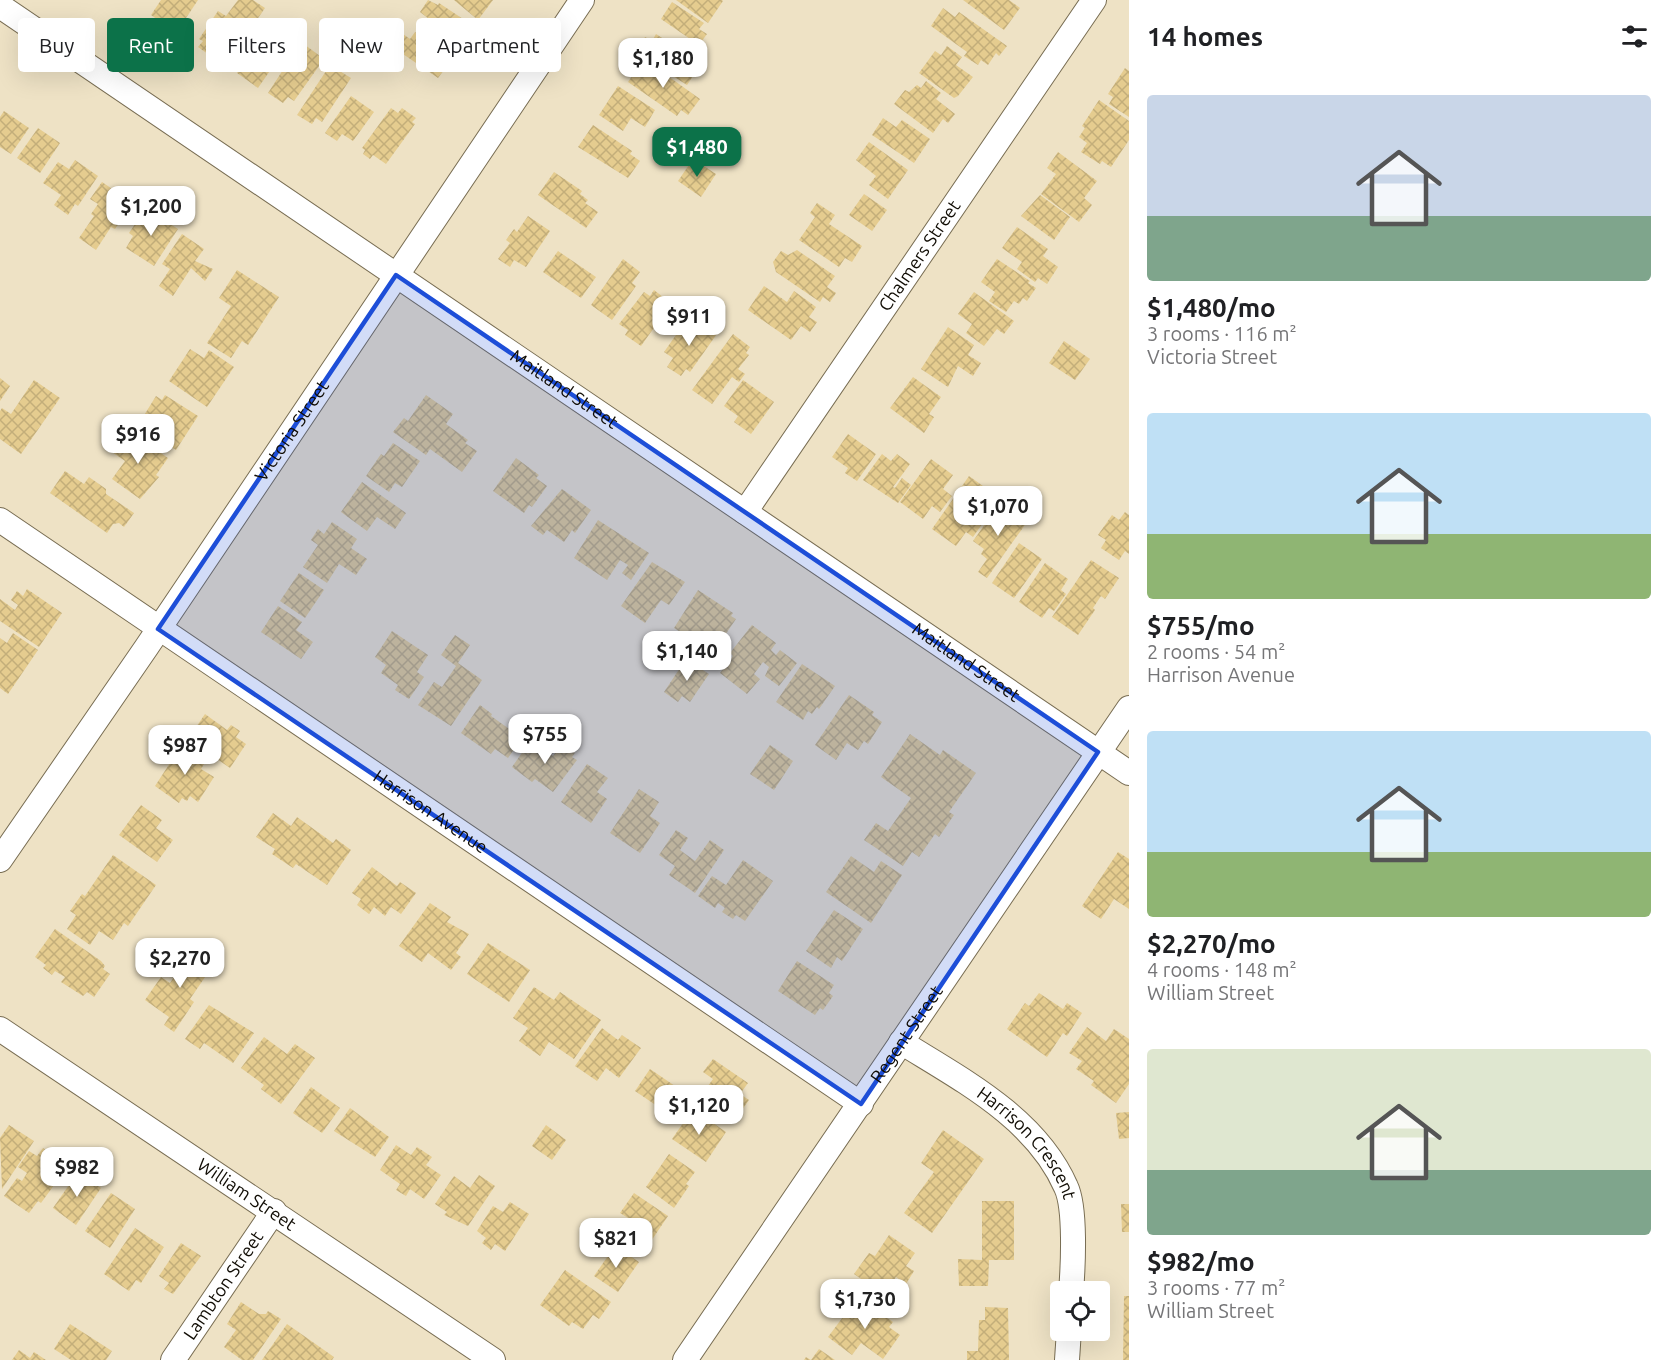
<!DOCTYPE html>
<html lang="en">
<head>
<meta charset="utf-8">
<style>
	body { margin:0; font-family:Ubuntu,sans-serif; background:#f6f6f6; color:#202124; height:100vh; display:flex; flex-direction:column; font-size:22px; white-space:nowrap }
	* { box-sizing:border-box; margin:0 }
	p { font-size:20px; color:#757577 }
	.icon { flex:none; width:33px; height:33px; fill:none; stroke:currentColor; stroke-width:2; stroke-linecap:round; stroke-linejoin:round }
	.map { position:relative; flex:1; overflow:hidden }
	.sheet { display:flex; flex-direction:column; background:#fff; width:540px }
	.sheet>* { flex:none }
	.guide { position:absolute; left:18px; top:18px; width:570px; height:54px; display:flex; gap:12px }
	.fabs { position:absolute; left:1050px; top:1281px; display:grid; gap:12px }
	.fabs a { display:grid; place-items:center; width:60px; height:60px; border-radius:6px; background:#fff; box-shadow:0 6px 24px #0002; font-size:30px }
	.price { position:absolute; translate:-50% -51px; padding:0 14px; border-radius:12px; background:#fff; color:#222; font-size:20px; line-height:39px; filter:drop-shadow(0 2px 3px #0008) }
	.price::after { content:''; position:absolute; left:50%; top:36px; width:18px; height:14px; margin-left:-9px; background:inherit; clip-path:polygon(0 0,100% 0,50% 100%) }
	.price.current { background:#0c7249; color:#fff }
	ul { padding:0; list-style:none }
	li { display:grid; align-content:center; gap:12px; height:318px; padding:0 18px }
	li span { display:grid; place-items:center; height:186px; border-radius:6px; color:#555 }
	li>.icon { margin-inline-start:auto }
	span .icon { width:108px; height:108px; fill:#fffc; stroke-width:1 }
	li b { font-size:26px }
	h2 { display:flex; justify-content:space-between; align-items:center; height:72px; padding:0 18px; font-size:26px }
	.pill { padding:0 21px; border-radius:6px; background:#fff; box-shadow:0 6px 24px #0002; font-size:21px; line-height:54px }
	.pill.current { background:#0c7249; color:#fff }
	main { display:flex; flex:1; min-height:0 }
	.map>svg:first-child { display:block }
</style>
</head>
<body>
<main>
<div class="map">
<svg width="1129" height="1360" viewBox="0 0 1129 1360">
	<defs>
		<pattern id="building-cross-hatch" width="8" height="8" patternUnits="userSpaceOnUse" patternTransform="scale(1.5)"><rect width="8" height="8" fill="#e5cc8f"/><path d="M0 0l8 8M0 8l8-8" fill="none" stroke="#c3ae7a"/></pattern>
	</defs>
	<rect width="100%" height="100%" fill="#eee2c5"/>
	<g fill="url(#building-cross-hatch)">
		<path d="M161,0H198L176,33L151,15Z"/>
		<path d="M238,0H253L265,8L225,66L198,47L203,41L199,39L218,11L226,16Z"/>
		<path d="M428,0L438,5L439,3L475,27L458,51L423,27L429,19L420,12Z"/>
		<path d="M454,0H493L478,20Z"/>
		<path d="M676,0H722L723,1L708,23Z"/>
		<path d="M963,0H1009L1020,8L1004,30Z"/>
		<path d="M672,2L704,23L699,29L707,34L699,45L661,19Z"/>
		<path d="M943,8L955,17L959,12L1007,46L999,56L996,53L988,65L981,60L978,65L964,56L967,52L931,26Z"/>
		<path d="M415,32L453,58L438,78L400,52L394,60L377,48L384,38L395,45L403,34L410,39Z"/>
		<path d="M265,34L285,49L258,88L237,73Z"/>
		<path d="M656,34L701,64L687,85L635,52L645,37L652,41Z"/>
		<path d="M301,42L324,59L294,101L288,97L283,103L268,93Z"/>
		<path d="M947,46L962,57L956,65L973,77L958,96L954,98L919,73L935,51L941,55Z"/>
		<path d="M644,59L700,99L688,115L681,110L677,116L628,82Z"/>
		<path d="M330,65L351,78L322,122L316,118L312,124L297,115Z"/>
		<path d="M1125,68L1129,71V117L1109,104L1113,97L1108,94Z"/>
		<path d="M926,81L941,93L936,99L955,114L948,123L943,119L933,133L894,104L905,90L909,92L917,85L921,88Z"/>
		<path d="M618,86L655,110L645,127L631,118L623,131L599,115Z"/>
		<path d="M351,96L374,112L353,141L342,134L337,141L325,133Z"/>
		<path d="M1099,100L1129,121V140L1111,167L1102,161L1100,164L1081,152L1087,143L1079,137L1085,128L1082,126Z"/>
		<path d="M391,108L398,113L402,108L416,118L412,122L415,124L386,164L373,155L370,159L363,154L365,150L362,148Z"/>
		<path d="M4,111L29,128L11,154L0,147V117Z"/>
		<path d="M883,118L896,127L902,120L930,139L914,163L872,135Z"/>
		<path d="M593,125L632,151L630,154L640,161L628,178L578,147Z"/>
		<path d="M38,128L60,143L40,173L17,158Z"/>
		<path d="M869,142L908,170L888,199L869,185L876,176L856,160Z"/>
		<path d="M1058,152L1097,181L1084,198L1092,205L1079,222L1041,194L1056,174L1047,168Z"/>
		<path d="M693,159L716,174L701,197L678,181Z"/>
		<path d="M75,160L98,176L78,206L75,204L68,215L54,205L61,195L43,183L58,162L69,169Z"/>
		<path d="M554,172L582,191L580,194L588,200L585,203L598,212L586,228L538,195Z"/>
		<path d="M102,182L133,203L115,229L111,227L96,250L79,238L94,216L91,214L98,204L90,199Z"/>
		<path d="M864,194L887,210L872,231L849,215Z"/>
		<path d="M1040,195L1070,217L1054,240L1021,216Z"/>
		<path d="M817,203L835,215L829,224L862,246L852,262L845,258L839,267L799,240L815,217L810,213Z"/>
		<path d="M146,208L178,229L154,266L126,248L133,236L129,233Z"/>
		<path d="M528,216L550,231L526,267L514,260L510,267L498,259L510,243L506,240L514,229L517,232Z"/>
		<path d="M1017,227L1048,249L1043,256L1058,267L1047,284L1038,278L1035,282L1017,269L1022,262L1002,248Z"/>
		<path d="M182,234L204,249L195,261L213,269L205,281L191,268L173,296L159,286L170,269L162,264Z"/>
		<path d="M797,250L835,276L827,287L836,293L830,302L823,297L820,302L776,272L773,262L781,251L788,255Z"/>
		<path d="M558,251L596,277L581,298L543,272Z"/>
		<path d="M623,259L640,272L632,283L636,286L612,320L591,305Z"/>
		<path d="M997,259L1030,281L1028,283L1036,288L1027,301L1023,298L1019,304L1014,301L1006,312L989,301L995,292L981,282Z"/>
		<path d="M237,270L279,297L248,345L242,341L231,358L207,343L231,306L219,298Z"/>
		<path d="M764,286L787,302L794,291L816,307L809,317L817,322L810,332L801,326L791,340L748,310Z"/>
		<path d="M654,290L663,297L659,302L668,308L641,346L625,335L628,330L619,324L644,292L650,296Z"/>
		<path d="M974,292L1014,321L1004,334L997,329L984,346L966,333L972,324L958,314Z"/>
		<path d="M705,321L719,331L690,372L686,369L681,376L667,367L673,358L664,352L683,325L696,334Z"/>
		<path d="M948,327L974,345L968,355L981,363L973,376L958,366L948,387L921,369Z"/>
		<path d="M733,334L750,347L746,353L749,355L738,369L745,374L739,382L732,377L712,404L692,390Z"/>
		<path d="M1064,341L1090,359L1075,380L1049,363Z"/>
		<path d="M190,349L204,358L209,350L234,367L207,407L169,381Z"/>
		<path d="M913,377L941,397L929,414L934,417L924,433L890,408Z"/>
		<path d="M0,378L10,386L0,401Z"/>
		<path d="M34,380L60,398L21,454L0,439V411L2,408L11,414Z"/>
		<path d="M743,380L774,402L751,434L734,422L738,416L724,406Z"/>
		<path d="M165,395L198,416L176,450L138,425L156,396L162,400Z"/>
		<path d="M426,395L453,414L446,424L468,440L465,443L477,451L462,472L430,449L426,455L393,432L404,418L408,421Z"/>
		<path d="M127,430L168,458L156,475L159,477L140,499L112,479L125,461L112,452Z"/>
		<path d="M848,434L876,454L857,481L845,473L848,468L832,457Z"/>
		<path d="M393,443L420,461L402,487L395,483L389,492L366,476L381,454L384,456Z"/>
		<path d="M882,454L891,461L897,454L910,464L893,487L895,488L902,478L911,485L898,503L863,480Z"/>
		<path d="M516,458L539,475L536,478L547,486L532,507L529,505L524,513L493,491Z"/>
		<path d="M931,459L953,475L943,489L952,496L940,512L932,506L923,519L900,502Z"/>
		<path d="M65,471L84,484L89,477L106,489V494L134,513L124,527L119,523L113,524L107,533L50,493Z"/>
		<path d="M969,476L983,486L986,503L978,514L985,520L973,537L966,532L956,546L932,529Z"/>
		<path d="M362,482L406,513L395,529L377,517L367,531L341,512Z"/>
		<path d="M562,489L591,510L575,533L572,530L564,542L547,530L543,535L531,526Z"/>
		<path d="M1000,503L1027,522L987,578L978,572L987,559L981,554L984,549L973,541Z"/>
		<path d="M1125,512L1129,515V554L1125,551L1119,560L1101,548L1106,540L1098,535L1112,515L1119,520Z"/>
		<path d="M598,520L649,553L631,580L622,573L628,565L620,560L607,580L574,558Z"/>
		<path d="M332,522L357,539L351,548L367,559L356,575L339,564L327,583L303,567L318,545L311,540L318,529L324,534Z"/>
		<path d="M1019,543L1042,559L1014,598L992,583Z"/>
		<path d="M1091,560L1119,578L1105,599L1101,596L1093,608L1095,610L1078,635L1052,617Z"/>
		<path d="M652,562L685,582L669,605L661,600L645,623L621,606Z"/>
		<path d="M1045,563L1068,579L1061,590L1066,594L1054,611L1049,608L1042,618L1019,602Z"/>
		<path d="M299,573L324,590L305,618L280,601Z"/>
		<path d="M27,589L62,613L39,647L0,621V599L15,610L18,605L11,600L17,591L23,596Z"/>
		<path d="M698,590L733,613L731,616L736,619L721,641L716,638L711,646L701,640L699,644L674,628Z"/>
		<path d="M278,606L302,622L296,630L313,642L301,659L261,632Z"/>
		<path d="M752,625L776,643L771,650L776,655L780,650L797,663L779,686L765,676L769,667L763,662L754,674L760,679L747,694L720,673L733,656L730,653Z"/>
		<path d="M392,631L428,655L417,672L424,677L409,699L395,690L398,685L381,673L386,665L375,657Z"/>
		<path d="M13,633L38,650L8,694L0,688V638L7,643Z"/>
		<path d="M455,635L470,645L458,663L482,680L451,726L418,705L434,682L442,687L456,666L441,655Z"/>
		<path d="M686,659L709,674L690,702L682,696L678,702L664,692Z"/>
		<path d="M802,664L835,686L819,709L817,707L812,714L808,711L803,720L776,702Z"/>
		<path d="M849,695L874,712L872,715L882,722L868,744L864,741L858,750L847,743L836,760L815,745Z"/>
		<path d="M480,705L492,714L491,716L522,738L508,758L495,749L491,754L461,733Z"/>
		<path d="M205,714L227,730L231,725L240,731L236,737L246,744L230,768L188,739Z"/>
		<path d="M910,734L940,755L943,750L976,773L949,812L954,815L939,837L935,834L919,857L912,852L903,866L864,840L876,823L888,831L911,798L881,777Z"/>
		<path d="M531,740L553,756L562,743L575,753L572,757L577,760L553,792L535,779L532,782L512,767Z"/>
		<path d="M183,743L207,759L201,769L214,777L198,802L190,796L187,801L182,798L179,803L155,786Z"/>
		<path d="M770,745L793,761L774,790L750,774Z"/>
		<path d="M587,764L608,778L597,792L607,799L591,823L561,802Z"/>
		<path d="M639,789L659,802L650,816L660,823L640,853L610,833Z"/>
		<path d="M141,805L162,820L156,828L173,840L157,862L119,835Z"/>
		<path d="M273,813L291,826L297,817L333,843L336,839L351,850L327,885L296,864L293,868L272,854L275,849L256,837Z"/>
		<path d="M676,830L688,838L680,850L695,861L710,840L724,850L695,893L669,875L675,866L659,855Z"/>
		<path d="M1118,852L1129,859V909L1114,899L1101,919L1082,906Z"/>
		<path d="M113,855L156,885L128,926L124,923L113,940L99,931L90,945L67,929L76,915L70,911L82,894L85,896Z"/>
		<path d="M851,856L874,872L881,861L902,875L871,923L826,892Z"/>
		<path d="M743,860L773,881L745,921L736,915L733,919L722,912L725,908L718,903L715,908L698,896L712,876L726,885Z"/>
		<path d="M372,867L397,886L400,882L416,893L401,914L391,907L385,916L374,907L369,914L357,905L361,899L352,893Z"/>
		<path d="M430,903L451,917L447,922L469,934L456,953L461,957L451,970L428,953L422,962L399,946Z"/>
		<path d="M834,910L863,929L842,961L837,957L831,968L806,951Z"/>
		<path d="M55,929L101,961L105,966L103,969L110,974L94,997L87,992L83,996L61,982L65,977L55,971L52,975L43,968L46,965L35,957Z"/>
		<path d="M488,943L530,970L509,1002L467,974Z"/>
		<path d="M193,949L214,964L190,999L194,1002L174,1032L164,1025L169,1017L145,1000L161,977L170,983Z"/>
		<path d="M797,961L834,985L829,993L833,996L823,1010L820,1008L815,1015L778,991Z"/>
		<path d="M534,987L554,1000L560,992L601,1020L574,1059L549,1042L540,1056L519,1041L528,1028L513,1018Z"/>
		<path d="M1039,993L1063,1009L1067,1003L1082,1013L1067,1036L1063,1033L1047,1057L1007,1029L1025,1003L1029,1006Z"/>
		<path d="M209,1005L254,1033L233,1063L204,1043L200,1049L185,1039Z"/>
		<path d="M1087,1027L1106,1041L1114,1029L1129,1039V1084L1116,1103L1091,1085L1094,1081L1076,1069L1082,1061L1069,1053Z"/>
		<path d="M602,1028L618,1040L622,1035L641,1048L619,1078L606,1068L597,1081L575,1066Z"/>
		<path d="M264,1037L287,1054L295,1044L315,1058L281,1104L261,1089L264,1085L241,1068Z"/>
		<path d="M713,1059L748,1083L740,1094L749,1100L734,1121L700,1097L713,1079L703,1072Z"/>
		<path d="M650,1069L675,1086L660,1108L635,1091Z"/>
		<path d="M311,1087L340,1108L322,1133L293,1113Z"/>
		<path d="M350,1108L389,1137L375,1157L334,1131Z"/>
		<path d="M693,1109L726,1132L706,1162L672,1139Z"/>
		<path d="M1129,1112V1138L1119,1139L1116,1113Z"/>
		<path d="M9,1125L34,1141L2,1189L0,1138Z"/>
		<path d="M546,1125L566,1140L552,1160L532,1146Z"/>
		<path d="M943,1130L984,1159L932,1233L904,1213L934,1172L921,1163Z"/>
		<path d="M396,1145L411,1155L417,1147L432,1157L426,1165L441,1175L424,1199L410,1189L406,1196L396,1190L400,1184L380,1170Z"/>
		<path d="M43,1148L68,1166L41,1203L38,1201L29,1213L4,1196L17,1178L22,1181L27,1173L18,1167L29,1151L37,1156Z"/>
		<path d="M669,1154L695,1172L686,1184L689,1186L674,1208L646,1187Z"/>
		<path d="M78,1172L101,1188L76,1225L53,1208Z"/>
		<path d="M479,1175L495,1186L468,1226L444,1215L447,1212L435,1204L454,1176L470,1188Z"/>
		<path d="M111,1193L135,1209L110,1248L85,1231Z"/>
		<path d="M634,1193L668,1216L645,1250L623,1235L633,1221L620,1213Z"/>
		<path d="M982,1201H1014V1260H989L988,1286H959L958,1259L982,1260Z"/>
		<path d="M510,1202L529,1214L505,1251L495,1244L491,1250L482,1243L486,1238L477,1231L493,1206L503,1212Z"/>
		<path d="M1121,1204H1129V1232H1122Z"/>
		<path d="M135,1228L164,1247L141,1283L136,1280L129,1291L104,1274Z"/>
		<path d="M889,1235L915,1253L906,1266L914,1271L906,1284L896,1277L884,1295L854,1274L869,1253L875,1256Z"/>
		<path d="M181,1243L201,1256L173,1294L164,1289L169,1283L159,1276Z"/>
		<path d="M615,1246L639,1262L618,1292L594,1276Z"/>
		<path d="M565,1270L611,1302L599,1319L593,1315L583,1329L572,1322L569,1326L540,1305Z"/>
		<path d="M1124,1296H1129V1360H1123Z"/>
		<path d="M858,1297L893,1322L889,1327L900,1335L883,1359L861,1343L852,1355L828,1337Z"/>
		<path d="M241,1302L259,1314H266L268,1311L281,1319L253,1360H242L224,1347L236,1330L227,1324Z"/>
		<path d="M985,1307L1008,1308L1009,1360H967V1351H978L979,1320H985Z"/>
		<path d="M70,1324L112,1351L106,1360H71L54,1349Z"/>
		<path d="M287,1324L334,1357L332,1360H262Z"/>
		<path d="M819,1349L835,1360H804L806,1357L811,1360Z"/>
		<path d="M19,1350L30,1358L34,1352L46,1360H12Z"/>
	</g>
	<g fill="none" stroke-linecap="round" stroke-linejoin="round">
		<g stroke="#786d53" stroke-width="26">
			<g id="minor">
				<path id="s1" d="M0,6L1129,773"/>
				<path id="s2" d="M745,512L1094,0"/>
				<path id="s3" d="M0,520L861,1104"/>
				<path id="s4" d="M0,860L146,648L582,0"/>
				<path id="s5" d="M0,1029L493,1360"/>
				<path id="s6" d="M901,1042C962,1080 1036,1118 1066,1187C1076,1208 1073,1267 1071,1292"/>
				<path id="s7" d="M173,1360L274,1211"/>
				<path id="s8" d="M685,1360L1129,708"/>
				<path d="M1067,1360L1069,1330"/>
			</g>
		</g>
		<use href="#minor" stroke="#fff" stroke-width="24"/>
	</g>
	<path fill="#1d4ed8" fill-opacity="0.2" stroke="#1d4ed8" stroke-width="4.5" stroke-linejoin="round" d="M396,275L1098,752L861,1104L158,629Z"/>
	<g text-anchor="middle" stroke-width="5" stroke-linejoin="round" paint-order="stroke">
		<g font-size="18" fill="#100c04" stroke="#fcefd2">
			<text dy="6" stroke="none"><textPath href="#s2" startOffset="310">Chalmers Street</textPath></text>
			<text dy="6" stroke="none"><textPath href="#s1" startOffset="682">Maitland Street</textPath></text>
			<text dy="6" stroke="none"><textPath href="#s4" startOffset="519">Victoria Street</textPath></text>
			<text dy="6" stroke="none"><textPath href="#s1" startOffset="1168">Maitland Street</textPath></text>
			<text dy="6" stroke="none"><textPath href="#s3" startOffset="520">Harrison Avenue</textPath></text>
			<text dy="6" stroke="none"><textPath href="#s8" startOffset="394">Regent Street</textPath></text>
			<text dy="6" stroke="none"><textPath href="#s6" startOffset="164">Harrison Crescent</textPath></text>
			<text dy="6" stroke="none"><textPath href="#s5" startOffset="297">William Street</textPath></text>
			<text dy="6" stroke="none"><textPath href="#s7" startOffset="90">Lambton Street</textPath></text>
		</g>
	</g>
</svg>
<div class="fabs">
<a><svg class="icon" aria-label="locate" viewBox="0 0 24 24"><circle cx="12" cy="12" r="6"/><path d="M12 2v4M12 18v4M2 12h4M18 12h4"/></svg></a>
</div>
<b class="price" style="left:663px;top:89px">$1,180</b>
<b class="price current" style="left:697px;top:178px">$1,480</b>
<b class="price" style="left:151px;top:237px">$1,200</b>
<b class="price" style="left:689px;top:347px">$911</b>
<b class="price" style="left:138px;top:465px">$916</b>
<b class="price" style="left:998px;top:537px">$1,070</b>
<b class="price" style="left:687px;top:682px">$1,140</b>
<b class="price" style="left:545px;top:765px">$755</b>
<b class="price" style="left:185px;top:776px">$987</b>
<b class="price" style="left:180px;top:989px">$2,270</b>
<b class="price" style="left:699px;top:1136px">$1,120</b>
<b class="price" style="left:77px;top:1198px">$982</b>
<b class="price" style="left:616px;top:1269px">$821</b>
<b class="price" style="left:865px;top:1330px">$1,730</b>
<div class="guide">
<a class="pill">Buy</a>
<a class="pill current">Rent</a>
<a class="pill">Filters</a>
<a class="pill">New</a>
<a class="pill">Apartment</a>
</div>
</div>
<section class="sheet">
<h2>14 homes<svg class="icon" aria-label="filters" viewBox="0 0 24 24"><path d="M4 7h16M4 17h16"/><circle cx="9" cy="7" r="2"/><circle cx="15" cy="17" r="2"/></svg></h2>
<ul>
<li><span style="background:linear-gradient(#c9d6e8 65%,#7fa58c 0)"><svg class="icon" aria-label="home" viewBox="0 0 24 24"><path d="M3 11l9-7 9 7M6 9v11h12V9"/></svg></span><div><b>$1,480/mo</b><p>3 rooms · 116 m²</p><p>Victoria Street</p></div></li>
<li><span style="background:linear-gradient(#bfe0f5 65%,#8fb573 0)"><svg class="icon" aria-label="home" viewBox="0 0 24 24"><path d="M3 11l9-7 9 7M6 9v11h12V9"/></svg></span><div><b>$755/mo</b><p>2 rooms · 54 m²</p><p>Harrison Avenue</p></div></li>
<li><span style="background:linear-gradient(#bfe0f5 65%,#8fb573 0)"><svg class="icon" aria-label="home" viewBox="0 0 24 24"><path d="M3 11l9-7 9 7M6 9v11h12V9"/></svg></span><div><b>$2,270/mo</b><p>4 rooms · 148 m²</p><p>William Street</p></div></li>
<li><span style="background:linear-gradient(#dfe7d0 65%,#7fa58c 0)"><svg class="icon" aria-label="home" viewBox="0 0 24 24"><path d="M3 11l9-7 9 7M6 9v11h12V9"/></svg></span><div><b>$982/mo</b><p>3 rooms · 77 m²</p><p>William Street</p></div></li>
</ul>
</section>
</main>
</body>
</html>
